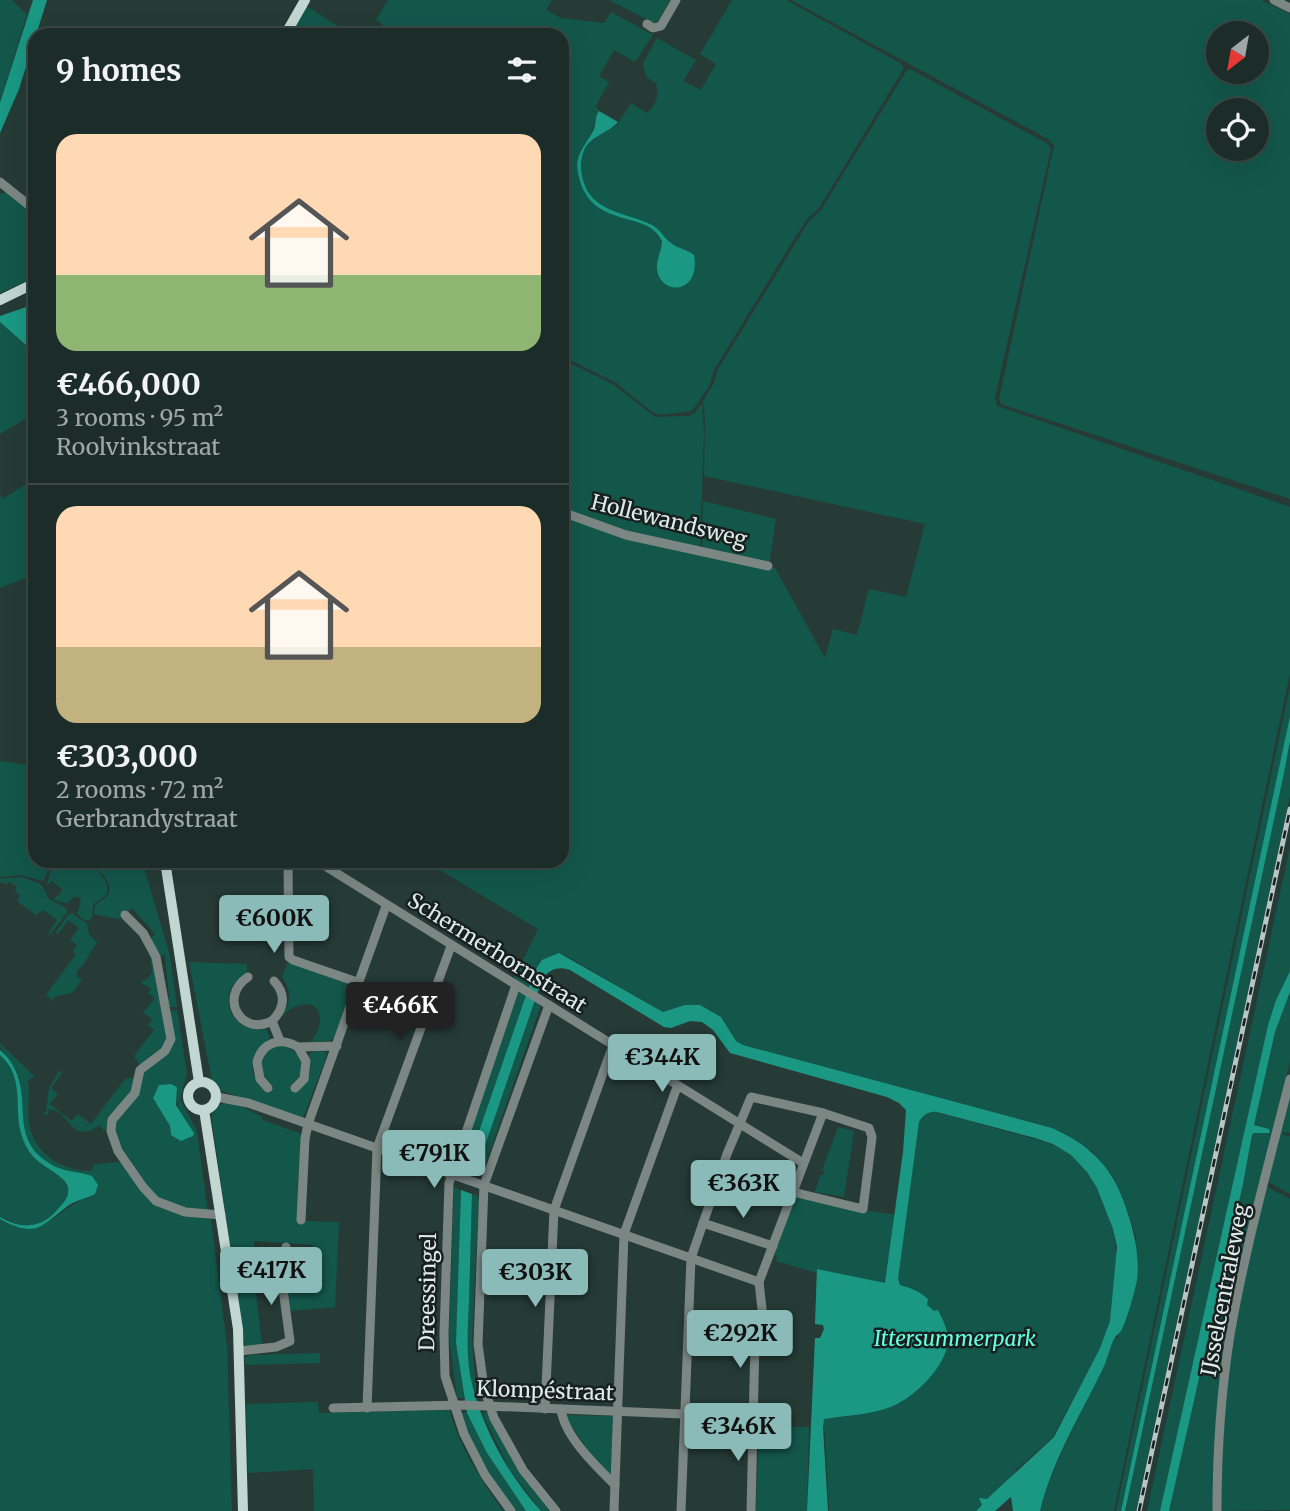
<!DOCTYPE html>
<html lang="en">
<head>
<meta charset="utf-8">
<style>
	body { margin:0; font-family:Merriweather,serif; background:#293834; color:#f1f3f6; height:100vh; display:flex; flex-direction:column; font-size:26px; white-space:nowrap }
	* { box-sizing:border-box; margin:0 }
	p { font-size:23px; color:#a0a7a8 }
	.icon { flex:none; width:38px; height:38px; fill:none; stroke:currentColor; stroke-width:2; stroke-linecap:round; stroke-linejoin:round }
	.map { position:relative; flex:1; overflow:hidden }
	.panel { position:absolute; left:28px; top:28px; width:541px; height:840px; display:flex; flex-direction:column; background:#1c2c28; border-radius:21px; box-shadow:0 7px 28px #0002,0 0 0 2px #3a4845 }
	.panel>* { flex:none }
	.needle { width:46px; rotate:211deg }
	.fabs { position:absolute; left:1206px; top:21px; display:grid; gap:14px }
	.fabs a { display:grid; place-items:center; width:63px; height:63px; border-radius:50%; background:#1c2c28; box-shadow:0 7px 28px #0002,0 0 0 2px #3a4845; font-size:35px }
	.price { position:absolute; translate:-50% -60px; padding:0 16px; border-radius:7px; background:#8bbbb9; color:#111; font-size:23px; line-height:46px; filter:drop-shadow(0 2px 4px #0008) }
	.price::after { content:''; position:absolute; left:50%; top:42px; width:21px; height:16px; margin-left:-10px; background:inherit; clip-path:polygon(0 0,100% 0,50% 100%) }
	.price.active { background:#222; color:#fff }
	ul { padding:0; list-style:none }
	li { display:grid; align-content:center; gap:14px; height:371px; padding:0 28px }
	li+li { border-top:2px solid #3a4845 }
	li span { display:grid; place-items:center; height:217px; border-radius:21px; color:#555 }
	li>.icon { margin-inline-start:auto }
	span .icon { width:126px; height:126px; fill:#fffc; stroke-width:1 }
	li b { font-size:30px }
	h2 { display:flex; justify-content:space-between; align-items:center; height:84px; padding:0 28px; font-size:30px }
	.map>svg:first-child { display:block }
</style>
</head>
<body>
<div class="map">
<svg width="1290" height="1511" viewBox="0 0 1290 1511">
	<rect width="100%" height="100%" fill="#263b36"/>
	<g fill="#13574b" fill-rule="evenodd">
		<path d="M0,0H12L27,15L0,103Z"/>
		<path d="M388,0H552L546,10L561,18L604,23L611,12L653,35L635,62L614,50L599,76L609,82L596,106L599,111C594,117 595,128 589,138L592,140L617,125L631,103L647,113C657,104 659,96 656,83L646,77L643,63L657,38L696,60L683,81L701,90L716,64L700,54L732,0H786L900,63L904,68L819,208L808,218L794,239L714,370L709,386L692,411L660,415L652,412L615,382L562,356V35H374L382,24L376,20Z"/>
		<path d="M609,0H670L659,20L654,23Z"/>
		<path d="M791,0H1261L1290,14V499L1001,404L999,399L1054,145L1048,139ZM1218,33H1256V72H1218ZM1218,110H1256V149H1218Z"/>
		<path d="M306,6L352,35H289Z"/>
		<path d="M910,69L1048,144L1051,149L995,397L997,406L1290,507V673L1114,1511H1040C1056,1450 1093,1399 1113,1340L1115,1337L1117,1339L1119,1337L1116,1335L1122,1329L1124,1321L1136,1237L1122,1195L1111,1174L1093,1152L1068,1135L1052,1128L743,1045L736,1041L721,1017L700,1005H685L663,1012L563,954L534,972L529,987L514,978L538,929L425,861H562V515L609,533L775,568L825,658L833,629L857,635L869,589L906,597L925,524L704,476L705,418L703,401L715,381L717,371L809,221L821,210L907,70Z"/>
		<path d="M7,192L35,213V253L28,258L27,268L35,263V277L0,293V194Z"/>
		<path d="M0,322L35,353V413L0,434Z"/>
		<path d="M562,359L614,385L655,417L689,416L695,413L702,403L704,434L700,549L613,529L562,510Z"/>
		<path d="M35,478V574L0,588V495L3,499Z"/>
		<path d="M703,501L776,519L769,564L702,549Z"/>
		<path d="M1290,686V716L1121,1511H1116Z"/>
		<path d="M1290,741V796L1136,1511H1125Z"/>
		<path d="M0,761L35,766V861H57L51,866L43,881L21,875L0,877Z"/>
		<path d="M1290,847V971L1276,1000L1268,1025L1160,1511H1147Z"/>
		<path d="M63,861H85C95,868 110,880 107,894L93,905L92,917L89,921L82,919L77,913L81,902L79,897H74L67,903L53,900L63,890L52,881L46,886L52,868Z"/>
		<path d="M88,861H142L170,956L177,1007H167L164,998L169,997L165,955L158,956L150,939L155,934L132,908L129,911L127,910L118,919L94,914L95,906L108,895L110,888L105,877Z"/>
		<path d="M21,877L41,884L49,899L66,908L67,912L50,935L48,934L57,920L43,910L36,915L17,901L20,895L15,891L17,887L9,881L7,884L0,882V879Z"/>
		<path d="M73,913L79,919L87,923L89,934L97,943C89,952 87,963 77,971V977L82,980L72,993L53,997L55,1002L46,995L76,954L73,952L77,945L70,940L79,928L68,920L57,935L56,932L68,915Z"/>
		<path d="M150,956L153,958L167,1031L166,1047L140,1065L134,1056L154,1030L148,1025L152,1019L143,1013L155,998L148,993L151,989L140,982L147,979L152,973Z"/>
		<path d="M189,962L247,964V974C213,991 229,1034 266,1029L270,1039C247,1051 246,1081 270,1093L273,1086C244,1067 273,1024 302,1059V1074L290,1086L293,1093C308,1085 314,1071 309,1054L315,1051L325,1052L327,1055L303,1118L222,1091L212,1081Z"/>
		<path d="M288,962L353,983L335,1038L329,1041L310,1042C324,1029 326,999 300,1005C292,1006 286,1013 281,1017C291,1004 292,990 282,977Z"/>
		<path d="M519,991L526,995L467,1166L459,1163Z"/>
		<path d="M1290,992V1061L1237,1282L1214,1511H1169L1243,1184L1252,1135L1254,1133H1270L1269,1129L1254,1125L1275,1032Z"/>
		<path d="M535,1001L541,1005L483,1171L477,1169Z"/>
		<path d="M177,1010L187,1073L180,1099L197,1131L208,1212L170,1205L151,1193L122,1154L114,1125L142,1071L169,1050L168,1011ZM171,1084L177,1087C173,1111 187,1114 194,1135L185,1140L171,1135L170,1126L153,1098L159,1085Z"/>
		<path d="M0,1043L35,1077L28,1080C30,1093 27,1108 29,1123C34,1154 62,1171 92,1171L94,1164L120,1162L148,1197L211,1220L227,1346L232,1511H0V1219C47,1244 51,1210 91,1196L87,1174C62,1173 34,1161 26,1135C20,1116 24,1095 18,1075C15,1063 0,1055 0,1043Z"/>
		<path d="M0,1055C31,1082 8,1114 25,1142C37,1163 61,1170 69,1190C67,1207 45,1225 28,1226C17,1226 9,1221 0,1217Z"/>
		<path d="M59,1071L62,1073L51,1088L58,1094L50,1104L72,1121L78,1114L91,1124L125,1079L133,1077L134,1089L108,1129L104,1131L100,1125C69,1146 73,1112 49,1109L48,1115L41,1113L46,1112L49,1088Z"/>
		<path d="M1290,1091V1133L1283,1132V1135L1290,1136V1194L1268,1182Z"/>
		<path d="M229,1102L238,1104L262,1117L263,1120L302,1134L298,1223L307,1221L339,1222L335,1307L289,1311L287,1289L311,1286L313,1245L254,1241L255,1284L262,1346H245L212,1121V1114L217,1105Z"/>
		<path d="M933,1111L1053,1144L1071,1155L1087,1172L1097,1188L1113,1229L1117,1257L1110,1321L1100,1348L1053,1437L1016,1470L1005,1484L976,1511H829L825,1435L814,1369L815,1338H820L824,1329L823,1325L815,1324L817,1273L776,1261L777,1257L774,1255L793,1201L798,1196L862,1210L905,1216L919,1122L925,1115Z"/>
		<path d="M838,1127L854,1131L844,1197L815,1192L821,1174L823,1175L825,1172L822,1170Z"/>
		<path d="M454,1187L461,1190L456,1343L464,1398H457L449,1336Z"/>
		<path d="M1267,1187L1290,1199V1510L1223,1511L1221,1509C1222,1468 1223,1427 1227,1386C1235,1318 1250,1252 1267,1187Z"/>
		<path d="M472,1194L478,1196L479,1201L472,1338L475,1377L481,1398H477L470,1377L467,1352Z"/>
		<path d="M320,1353V1363L245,1365V1357L252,1355Z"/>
		<path d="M318,1402L319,1413L449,1410C460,1448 480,1478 503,1511H314L313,1469L248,1473L246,1404Z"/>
		<path d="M487,1412L516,1466L551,1511H541L510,1470L482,1413Z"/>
		<path d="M458,1413H467L487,1453L526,1511H515C492,1480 475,1448 458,1413Z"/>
		<path d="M564,1415L613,1416L611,1476L592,1456Z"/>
		<path d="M759,1427H809L807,1511H756Z"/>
	</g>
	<g fill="#1a9884">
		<path d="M33,0H47L19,89L0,133V103Z"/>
		<path d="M599,111L618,122C610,132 593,135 585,148C580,158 580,169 583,180C592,213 626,212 652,225C660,229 663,237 671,243C678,249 687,249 694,255C701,295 660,296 657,269C656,260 662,250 662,241C649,210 594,229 580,181C578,173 576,166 578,159C581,148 588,141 593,131C597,124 594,117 599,111Z"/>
		<path d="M35,304V353L0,322V316Z"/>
		<path d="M1290,716V741L1284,773L1125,1511H1121Z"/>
		<path d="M559,953L663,1012L685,1005H700L721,1017L736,1041L743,1045L1052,1128C1087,1143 1111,1165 1124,1202C1133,1228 1140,1253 1137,1280C1135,1291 1126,1323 1121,1331C1119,1334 1115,1336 1114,1339C1110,1347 1108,1356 1105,1364C1082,1413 1053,1458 1040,1511H1013L1011,1497L995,1511H976L982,1505L979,1498L987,1499L1054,1437L1100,1348L1110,1321L1117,1247L1113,1229L1097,1188L1087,1172L1071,1155L1053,1144L1035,1138L937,1112C929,1111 923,1115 919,1122L898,1279L900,1285C911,1288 919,1291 928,1299L927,1305L934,1311L938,1310C943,1320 948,1330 948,1341C946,1366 916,1396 893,1406C871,1415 848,1415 824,1419L823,1427L828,1511H807L815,1338H820L824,1329L823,1325L815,1324L817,1269L885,1283L903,1152L906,1110L899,1103L887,1097L730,1053L713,1030L702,1022L690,1021L671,1028L664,1027L570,970C558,966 549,969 542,980L477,1169L467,1166L534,972L542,960Z"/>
		<path d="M1290,971V992L1275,1032L1254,1125L1269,1129L1270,1133H1254L1252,1135L1243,1184L1169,1511H1160L1268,1025L1276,1000Z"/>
		<path d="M0,1050C41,1086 4,1132 46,1161C65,1174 75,1170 92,1176L98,1185L95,1194C87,1198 77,1200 69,1205C41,1226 37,1239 0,1219V1217C11,1223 23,1228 36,1224C45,1222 52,1216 58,1209C88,1180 46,1173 32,1155C25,1147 21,1135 19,1125C16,1099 22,1074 0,1055Z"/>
		<path d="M171,1084L177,1087L176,1105L194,1133L193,1136L181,1141L171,1135L170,1126L153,1098L159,1085Z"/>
		<path d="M461,1190L472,1194C471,1229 470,1265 469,1300C468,1325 466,1350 470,1375C480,1424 507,1474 541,1511H526L487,1453L467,1413L456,1343Z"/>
	</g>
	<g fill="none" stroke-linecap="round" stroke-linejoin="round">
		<path stroke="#425551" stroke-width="9" stroke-dasharray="9 4.5" stroke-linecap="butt" d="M760,1331L762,1309"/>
		<g stroke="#7c8784" stroke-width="9">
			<path d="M1274,0L1290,8"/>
			<path d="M647,24L653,28L661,26L676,0"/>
			<path d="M0,182L35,210"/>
			<path d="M562,512L626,535L768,566"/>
			<path d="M288,861L289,957L293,960L357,982"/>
			<path d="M317,861L803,1163"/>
			<path d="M125,915L143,933L156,957L171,1039L165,1051L140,1070L135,1093L112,1120L111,1131L118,1151L143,1187L156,1201L185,1212L221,1215"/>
			<path d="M248,977C218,997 241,1037 272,1021C285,1008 286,994 274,981"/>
			<path d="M549,1005L484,1185L478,1344L484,1388L494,1418L523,1470L556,1511"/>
			<path d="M272,1021L280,1041"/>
			<path d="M298,1047L337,1046"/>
			<path d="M268,1088L260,1079L257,1062C262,1043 280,1036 298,1047L306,1061L304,1079L295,1088"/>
			<path d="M217,1097L248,1103L759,1282"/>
			<path d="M301,1220L305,1139L308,1124L386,906"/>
			<path d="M703,1223L773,1246"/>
			<path d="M759,1282L823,1113"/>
			<path d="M759,1282L762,1309"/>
			<path d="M239,1351L276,1347L290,1341L282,1282L286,1247"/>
			<path d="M333,1408L463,1405L755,1417"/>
			<path d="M367,1408L377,1148L451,946"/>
			<path d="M545,1409L554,1210L613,1045"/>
			<path d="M561,1409C564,1436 596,1466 615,1485"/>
			<path d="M511,1511L485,1475L464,1434L445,1376L444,1334L449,1183L516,985"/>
			<path d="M614,1511L624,1234L677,1087"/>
			<path d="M681,1511L691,1258L727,1154L751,1097L823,1113L869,1128L872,1137L863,1209L793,1192"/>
			<path d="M751,1511L755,1341L760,1331"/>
			<path d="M1217,1511C1217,1453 1221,1392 1230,1335C1245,1248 1269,1163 1290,1079"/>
		</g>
		<g stroke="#c2d7d2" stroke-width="10">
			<path d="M285,35L305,0"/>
			<path d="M0,300L35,283"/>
			<path d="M165,861L199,1082"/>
			<circle cx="202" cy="1096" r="14"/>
			<path d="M204,1110L238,1329L243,1511"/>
		</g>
		<g stroke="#b8c6c3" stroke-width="5">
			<path id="rail" d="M1139,1511L1290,809"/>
		</g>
		<use href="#rail" stroke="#17201e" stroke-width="2.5" stroke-dasharray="8" stroke-linecap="butt"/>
	</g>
	<g text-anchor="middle" stroke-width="5" stroke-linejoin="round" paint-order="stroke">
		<g font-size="21" fill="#deebe8" stroke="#17201e">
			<text transform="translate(669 521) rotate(14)" y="7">Hollewandsweg</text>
			<text transform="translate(497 953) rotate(32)" y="7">Schermerhornstraat</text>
			<text transform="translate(1225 1290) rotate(-79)" y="7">IJsselcentraleweg</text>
			<text transform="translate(428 1292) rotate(-89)" y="7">Dreessingel</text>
			<text transform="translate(545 1391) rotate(2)" y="7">Klompéstraat</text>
		</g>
		<g font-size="21" font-style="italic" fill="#65ffe2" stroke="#17201e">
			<text x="955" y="1346">Ittersummerpark</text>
		</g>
	</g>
</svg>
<div class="fabs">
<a><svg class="needle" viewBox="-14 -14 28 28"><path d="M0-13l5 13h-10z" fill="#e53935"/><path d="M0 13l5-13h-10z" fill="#a0a7a8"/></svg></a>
<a><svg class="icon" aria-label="locate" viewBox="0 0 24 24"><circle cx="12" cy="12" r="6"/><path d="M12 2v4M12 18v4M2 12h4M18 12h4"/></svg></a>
</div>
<b class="price" style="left:274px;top:955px">€600K</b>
<b class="price active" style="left:400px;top:1042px">€466K</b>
<b class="price" style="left:662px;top:1094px">€344K</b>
<b class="price" style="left:434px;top:1190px">€791K</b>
<b class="price" style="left:743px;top:1220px">€363K</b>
<b class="price" style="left:271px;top:1307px">€417K</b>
<b class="price" style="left:535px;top:1309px">€303K</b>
<b class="price" style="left:740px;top:1370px">€292K</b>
<b class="price" style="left:738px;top:1463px">€346K</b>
<section class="panel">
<h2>9 homes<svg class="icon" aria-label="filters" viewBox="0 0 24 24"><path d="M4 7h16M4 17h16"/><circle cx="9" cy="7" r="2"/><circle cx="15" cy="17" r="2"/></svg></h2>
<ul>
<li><span style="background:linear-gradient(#ffd9b3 65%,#8fb573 0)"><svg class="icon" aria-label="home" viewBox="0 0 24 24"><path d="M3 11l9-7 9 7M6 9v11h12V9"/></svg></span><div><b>€466,000</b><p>3 rooms · 95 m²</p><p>Roolvinkstraat</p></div></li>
<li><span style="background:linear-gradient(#ffd9b3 65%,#c2b280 0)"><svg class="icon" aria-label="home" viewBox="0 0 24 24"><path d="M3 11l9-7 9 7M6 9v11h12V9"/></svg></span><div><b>€303,000</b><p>2 rooms · 72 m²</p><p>Gerbrandystraat</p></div></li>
</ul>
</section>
</div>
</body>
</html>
